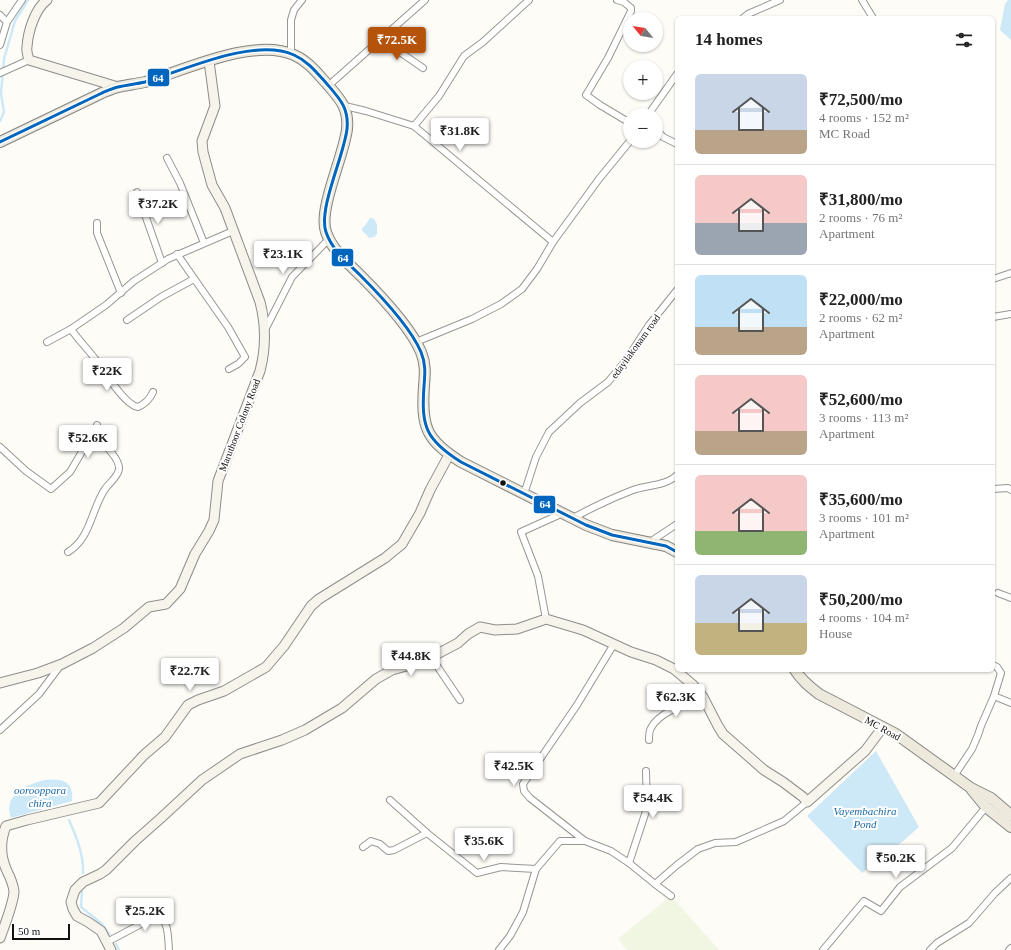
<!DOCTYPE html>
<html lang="en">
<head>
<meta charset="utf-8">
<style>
	body { margin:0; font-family:"Times New Roman",serif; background:#f6f6f6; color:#222; height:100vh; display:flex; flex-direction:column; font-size:15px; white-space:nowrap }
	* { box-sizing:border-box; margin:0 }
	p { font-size:13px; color:#767676 }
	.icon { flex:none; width:22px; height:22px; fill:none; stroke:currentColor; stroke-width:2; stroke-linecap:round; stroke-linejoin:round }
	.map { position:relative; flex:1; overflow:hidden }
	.side { position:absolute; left:675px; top:16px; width:320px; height:656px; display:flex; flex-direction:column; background:#fff; border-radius:6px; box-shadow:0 1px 3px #0004 }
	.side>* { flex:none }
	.needle { width:26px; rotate:300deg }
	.buttons { position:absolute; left:623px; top:12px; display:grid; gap:8px }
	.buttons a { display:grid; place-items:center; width:40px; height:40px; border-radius:50%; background:#fff; box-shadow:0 1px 3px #0004; font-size:20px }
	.scale { position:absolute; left:12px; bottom:10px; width:58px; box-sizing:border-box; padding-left:4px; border:2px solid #111; border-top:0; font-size:11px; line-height:14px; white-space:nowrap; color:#111; -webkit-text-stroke:3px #fff; paint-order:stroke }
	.price { position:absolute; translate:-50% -34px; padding:0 9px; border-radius:4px; background:#fff; color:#222; font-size:13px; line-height:26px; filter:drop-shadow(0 1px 2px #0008) }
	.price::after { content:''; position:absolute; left:50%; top:24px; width:12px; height:9px; margin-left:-6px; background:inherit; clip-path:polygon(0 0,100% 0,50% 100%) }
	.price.active { background:#b45309; color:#fff }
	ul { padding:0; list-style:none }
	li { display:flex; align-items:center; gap:12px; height:100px; padding:0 20px }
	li+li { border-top:1px solid #e0e0e0 }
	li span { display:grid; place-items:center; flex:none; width:112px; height:80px; border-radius:6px; color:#555 }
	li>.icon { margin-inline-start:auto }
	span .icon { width:48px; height:48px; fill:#fffc; stroke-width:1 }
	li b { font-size:17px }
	h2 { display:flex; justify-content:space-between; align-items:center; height:48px; padding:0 20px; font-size:17px }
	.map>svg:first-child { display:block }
</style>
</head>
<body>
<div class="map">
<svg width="1011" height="950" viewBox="0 0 1011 950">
	<rect width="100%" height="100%" fill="#fdfcf7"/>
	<path fill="#f0f6e1" d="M671,896L719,950H627L618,939Z"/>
	<g fill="#cde8f7">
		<path d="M1008,0H1011V40L1000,30L1005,4Z"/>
		<path d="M370,218H372C378,221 377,227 377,234L374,237L369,238L366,234L363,232L362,229L367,223Z"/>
		<path d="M876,751L919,827L903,841L862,873L807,816Z"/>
		<path d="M45,780C62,778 74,781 72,801L11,818C2,795 27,784 45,780Z"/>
	</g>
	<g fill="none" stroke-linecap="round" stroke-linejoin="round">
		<g stroke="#cde8f7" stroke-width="2.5">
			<path d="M0,121L4,112L1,93L4,59L15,21L28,0"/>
			<path d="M69,820C76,836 84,855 83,873"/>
			<path d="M82,892L81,907L102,924L109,934"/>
			<path d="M116,944L119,950"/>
		</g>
		<g stroke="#979795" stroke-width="8">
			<g id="street">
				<path d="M617,0L624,2L631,8V11L608,58L586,95L600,105L630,123"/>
				<path d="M862,0L873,18"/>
				<path d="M0,15L7,22"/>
				<path d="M743,18L748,14L780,0"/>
				<path d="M381,39L423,68"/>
				<path d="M0,45L7,22L22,0"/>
				<path d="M291,54V20L294,10L302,0"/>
				<path d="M0,73L29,60"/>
				<path d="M328,86L425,0"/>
				<path d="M345,106L366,111L414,126L553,242"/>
				<path d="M648,115L677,74"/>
				<path d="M414,126L439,96L464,56L483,42L529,0"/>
				<path d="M656,129L663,137L677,144"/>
				<path d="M167,158L180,183L204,243"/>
				<path d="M137,192L162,263"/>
				<path d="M97,223V233L121,293"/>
				<path d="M177,254L228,327L245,357L238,364L229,369"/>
				<path d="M993,279L1011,273"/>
				<path d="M993,317L1011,314"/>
				<path d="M127,320L161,297L194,279"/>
				<path d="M71,329C79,341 90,351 98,363C105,373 126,406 138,407C145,404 150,399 153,392"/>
				<path d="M265,330L292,277L329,239"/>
				<path d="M47,342L71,329L106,305L134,281L168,259L233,231"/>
				<path d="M416,342L472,319L501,304L522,289L537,269L553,242L599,179L630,141"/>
				<path d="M94,435L97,425"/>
				<path d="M0,447L26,471L51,489L70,472L90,438L94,435C102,442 120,458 119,469C118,477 109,483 105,489C91,510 91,538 68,552"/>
				<path d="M993,489L1008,488L1011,490"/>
				<path d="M524,494L536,457L549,432L580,403L608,382L627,359L649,325L677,290"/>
				<path d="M573,518C593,507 612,498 633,490C647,485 666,486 677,475"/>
				<path d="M650,542L677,524"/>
				<path d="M998,593L1011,598"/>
				<path d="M546,619L538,576L521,532L563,513"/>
				<path d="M614,644L577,705L523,784L524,791L530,798L585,841L611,851L629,863L655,884"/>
				<path d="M431,657L460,700"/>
				<path d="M994,696L1011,703"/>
				<path d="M0,730L39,694L60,666"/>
				<path d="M649,740C649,736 649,731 651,728C659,712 687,703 703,697"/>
				<path d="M954,776L972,749L978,735L981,726L994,696L1001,673L997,667L993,665"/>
				<path d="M390,800L427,833L477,873L501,867L536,869L560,841H585"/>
				<path d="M363,847L371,841L380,844L388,851L394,850L427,833"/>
				<path d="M629,863L647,808L646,771"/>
				<path d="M671,896L655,884L677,865L698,849L715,843L736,842L784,821L807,802"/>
				<path d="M107,942L158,915C169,921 168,939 169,950"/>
				<path d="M499,950L510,936L523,912L536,869"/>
				<path d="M823,950L864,901L881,911L900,887L952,848L986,807"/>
				<path d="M930,950L937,943L969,923L995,893L1011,878"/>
				<path d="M1009,950L1011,948"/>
			</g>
		</g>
		<g stroke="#8e8d8b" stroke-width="11">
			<g id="secondary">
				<path d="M47,0C35,9 28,31 27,47C26,51 28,56 29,60L118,87"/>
				<path d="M0,683L38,673L62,664L93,648L124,628L149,607L166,604L180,589L195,554L209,531L214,520L218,481L260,371C266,348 266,325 260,302L225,208L212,185L203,152L202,141L215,106L209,61"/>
				<path d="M0,938C4,927 14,902 14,891C13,884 10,877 7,871C0,856 0,841 6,826L27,820L99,803L144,755L165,737L188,705L198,700L224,691L266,667L284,646L311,606L319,599L385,558L402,544L420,513L430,490L449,455"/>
				<path d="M111,950L101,931L88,922L77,916L73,909L71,902L75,890L83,882L100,874L106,870L135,841L161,818L202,780L240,754L282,740L305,730L342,708L376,679L392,670L424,661L458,643L468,634L480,627L495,630L517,629L546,619L583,630L631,652L656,660L674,669L693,685L703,697L718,726L723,734L764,770L783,782L803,797L807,802L865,751L883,727"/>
			</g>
		</g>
		<g stroke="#858482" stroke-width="12">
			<g id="primary">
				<path d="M0,142L102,93C107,91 113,88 118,87C127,85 136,84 145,82C185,70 254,37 294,55C308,61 317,73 327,84C340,99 349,108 347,129C344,156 318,209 326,232C332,250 347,262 360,275C380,295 410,326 421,352C426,364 425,374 424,386C421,427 426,440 461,462L586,525L612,535L666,546L677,552"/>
				<path d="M795,670C801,680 810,687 819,694L896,734L971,788L991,798L1011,815"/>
				<path d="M972,790L986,807L1011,827"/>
			</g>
		</g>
		<use href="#street" stroke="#fffffe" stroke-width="6"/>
		<use href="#secondary" stroke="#f6f4eb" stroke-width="9"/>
		<use href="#primary" stroke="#ede9dc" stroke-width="10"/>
		<g stroke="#fff" stroke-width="6">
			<path id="bus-1" d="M0,142L102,93C107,91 113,88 118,87C127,85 136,84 145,82C185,70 254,37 294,55C308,61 317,73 327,84C340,99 349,108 347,129C344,156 318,209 326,232C332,250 347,262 360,275C380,295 410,326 421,352C426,364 425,374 424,386C421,427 426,440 461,462L586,525L612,535L666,546L677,552"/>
		</g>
		<use href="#bus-1" stroke="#0065bd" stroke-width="3"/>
	</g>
	<circle fill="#111" stroke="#fff" stroke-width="1.5" cx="503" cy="483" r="3.5"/>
	<g text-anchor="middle" stroke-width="4" stroke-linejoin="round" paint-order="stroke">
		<g font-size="10" fill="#111" stroke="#fff">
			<text transform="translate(635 346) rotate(-54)" y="4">edayilakonam road</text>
			<text transform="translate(239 425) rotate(-69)" y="4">Maruthoor Colony Road</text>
			<text transform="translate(883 728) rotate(29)" y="4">MC Road</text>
		</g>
		<g font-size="11" font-style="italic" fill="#1768a6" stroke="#fff">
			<text x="40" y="794">oorooppara<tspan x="40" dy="13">chira</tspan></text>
			<text x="865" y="815">Vayembachira<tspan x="865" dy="13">Pond</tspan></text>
		</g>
	</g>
	<g stroke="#fff" stroke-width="1.5">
		<rect x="147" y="68" width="23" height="19" rx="4" fill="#0065bd"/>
		<rect x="331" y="248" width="23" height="19" rx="4" fill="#0065bd"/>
		<rect x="533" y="495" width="23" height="19" rx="4" fill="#0065bd"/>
	</g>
	<g font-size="11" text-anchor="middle" font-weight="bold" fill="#fff">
		<text x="158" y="82">64</text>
		<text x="343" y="262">64</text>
		<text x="545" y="508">64</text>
	</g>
</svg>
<div class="buttons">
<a><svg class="needle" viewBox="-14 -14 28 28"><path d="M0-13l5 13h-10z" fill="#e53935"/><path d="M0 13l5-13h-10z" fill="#767676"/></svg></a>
<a>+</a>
<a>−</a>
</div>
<div class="scale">50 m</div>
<b class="price active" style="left:397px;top:61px">₹72.5K</b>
<b class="price" style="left:460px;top:152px">₹31.8K</b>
<b class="price" style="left:158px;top:225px">₹37.2K</b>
<b class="price" style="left:283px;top:275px">₹23.1K</b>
<b class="price" style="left:107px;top:392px">₹22K</b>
<b class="price" style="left:88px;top:459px">₹52.6K</b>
<b class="price" style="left:411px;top:677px">₹44.8K</b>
<b class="price" style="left:190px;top:692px">₹22.7K</b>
<b class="price" style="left:676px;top:718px">₹62.3K</b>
<b class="price" style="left:514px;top:787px">₹42.5K</b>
<b class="price" style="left:653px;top:819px">₹54.4K</b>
<b class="price" style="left:484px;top:862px">₹35.6K</b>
<b class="price" style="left:896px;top:879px">₹50.2K</b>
<b class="price" style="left:145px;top:932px">₹25.2K</b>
<section class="side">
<h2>14 homes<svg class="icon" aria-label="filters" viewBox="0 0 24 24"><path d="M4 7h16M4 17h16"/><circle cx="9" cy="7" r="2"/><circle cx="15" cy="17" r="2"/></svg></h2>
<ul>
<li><span style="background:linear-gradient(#c9d6e8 70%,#b9a48a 0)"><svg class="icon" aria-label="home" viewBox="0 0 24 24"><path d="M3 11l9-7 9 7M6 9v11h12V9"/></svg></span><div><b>₹72,500/mo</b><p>4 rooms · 152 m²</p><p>MC Road</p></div></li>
<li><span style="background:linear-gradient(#f6c9c9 60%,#9aa5b1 0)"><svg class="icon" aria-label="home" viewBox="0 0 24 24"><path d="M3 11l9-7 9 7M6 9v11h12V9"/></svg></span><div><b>₹31,800/mo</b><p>2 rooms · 76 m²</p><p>Apartment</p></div></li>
<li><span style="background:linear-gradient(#bfe0f5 65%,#b9a48a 0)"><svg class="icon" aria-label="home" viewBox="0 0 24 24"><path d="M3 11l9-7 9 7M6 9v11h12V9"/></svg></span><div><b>₹22,000/mo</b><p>2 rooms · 62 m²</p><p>Apartment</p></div></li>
<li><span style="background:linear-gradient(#f6c9c9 70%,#b9a48a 0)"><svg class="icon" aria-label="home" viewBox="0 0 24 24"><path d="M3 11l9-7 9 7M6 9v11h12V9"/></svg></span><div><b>₹52,600/mo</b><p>3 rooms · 113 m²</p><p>Apartment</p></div></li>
<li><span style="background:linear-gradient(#f6c9c9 70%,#8fb573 0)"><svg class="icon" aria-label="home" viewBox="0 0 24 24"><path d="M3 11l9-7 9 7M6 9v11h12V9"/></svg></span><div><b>₹35,600/mo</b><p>3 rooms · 101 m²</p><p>Apartment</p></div></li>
<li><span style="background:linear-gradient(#c9d6e8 60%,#c2b280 0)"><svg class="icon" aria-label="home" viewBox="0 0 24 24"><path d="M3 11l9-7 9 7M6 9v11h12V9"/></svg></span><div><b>₹50,200/mo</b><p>4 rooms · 104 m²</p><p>House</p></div></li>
</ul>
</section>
</div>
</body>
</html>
